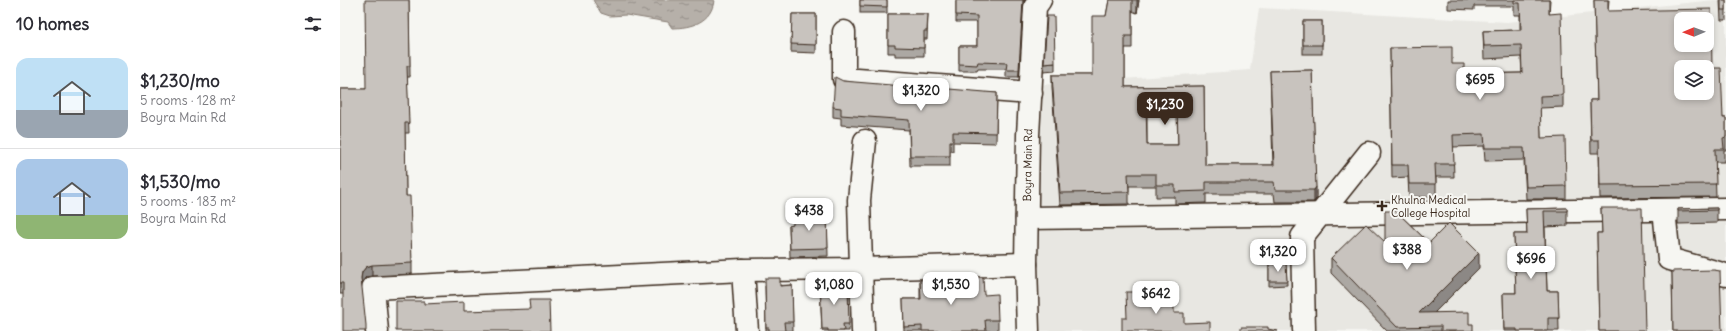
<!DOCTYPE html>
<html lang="en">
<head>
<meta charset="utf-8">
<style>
	body { margin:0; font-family:Delius,sans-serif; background:#f2f2f3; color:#2b2b33; height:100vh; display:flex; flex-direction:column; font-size:15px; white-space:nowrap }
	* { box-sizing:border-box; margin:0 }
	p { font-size:13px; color:#7c7c81 }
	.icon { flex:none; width:22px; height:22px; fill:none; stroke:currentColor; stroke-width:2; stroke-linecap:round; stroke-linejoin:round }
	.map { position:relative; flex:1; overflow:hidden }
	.drawer { display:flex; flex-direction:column; background:#fff; width:340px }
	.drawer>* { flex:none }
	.needle { width:26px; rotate:269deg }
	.buttons { position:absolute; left:1334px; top:12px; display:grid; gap:8px }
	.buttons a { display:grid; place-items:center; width:40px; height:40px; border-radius:8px; background:#fff; box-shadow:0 2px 6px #0003; font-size:20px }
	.price { position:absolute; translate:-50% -34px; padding:0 9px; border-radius:8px; background:#fff; color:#222; font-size:13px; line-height:26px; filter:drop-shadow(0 1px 2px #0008) }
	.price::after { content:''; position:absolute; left:50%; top:24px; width:12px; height:9px; margin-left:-6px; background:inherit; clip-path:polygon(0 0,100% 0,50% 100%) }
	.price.on { background:#3b2a1e; color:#fff }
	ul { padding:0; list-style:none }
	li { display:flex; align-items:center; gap:12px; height:100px; padding:0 16px }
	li+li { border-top:1px solid #e1e1e2 }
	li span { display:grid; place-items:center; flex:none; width:112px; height:80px; border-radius:12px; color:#555 }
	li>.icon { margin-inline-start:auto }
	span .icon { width:48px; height:48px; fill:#fffc; stroke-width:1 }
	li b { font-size:17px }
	h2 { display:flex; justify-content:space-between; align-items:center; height:48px; padding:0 16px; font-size:17px }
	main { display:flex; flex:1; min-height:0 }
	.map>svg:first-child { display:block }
</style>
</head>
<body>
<main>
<section class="drawer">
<h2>10 homes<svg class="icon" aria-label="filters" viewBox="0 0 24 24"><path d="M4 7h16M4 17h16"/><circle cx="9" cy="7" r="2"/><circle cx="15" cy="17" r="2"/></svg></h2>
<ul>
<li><span style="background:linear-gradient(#bfe0f5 65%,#9aa5b1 0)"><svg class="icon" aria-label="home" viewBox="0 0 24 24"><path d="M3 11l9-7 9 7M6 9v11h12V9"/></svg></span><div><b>$1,230/mo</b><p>5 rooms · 128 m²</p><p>Boyra Main Rd</p></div></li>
<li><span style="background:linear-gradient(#a9c7e8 70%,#8fb573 0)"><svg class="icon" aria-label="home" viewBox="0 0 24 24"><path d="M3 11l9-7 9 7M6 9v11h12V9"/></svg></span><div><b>$1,530/mo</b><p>5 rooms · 183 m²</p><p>Boyra Main Rd</p></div></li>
</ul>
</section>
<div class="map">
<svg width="1386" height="331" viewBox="0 0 1386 331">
	<defs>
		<pattern id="water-ripples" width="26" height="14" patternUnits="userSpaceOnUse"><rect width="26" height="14" fill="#b6b0a9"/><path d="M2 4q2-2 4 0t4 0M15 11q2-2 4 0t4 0" fill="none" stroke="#958f89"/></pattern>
	</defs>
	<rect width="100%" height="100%" fill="#f6f6f2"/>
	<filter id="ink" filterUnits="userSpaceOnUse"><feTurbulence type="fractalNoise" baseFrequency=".025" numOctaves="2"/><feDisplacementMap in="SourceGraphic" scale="8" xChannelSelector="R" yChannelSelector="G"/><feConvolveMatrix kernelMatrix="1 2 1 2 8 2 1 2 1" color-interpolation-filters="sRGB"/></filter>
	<g filter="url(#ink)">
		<path fill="#e8e7e2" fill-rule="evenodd" d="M1374,0H1386V331H698V85L910,70L919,8L1167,22ZM1341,19H1367V45H1341ZM1341,67H1367V93H1341Z"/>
		<path fill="url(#water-ripples)" stroke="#857a71" d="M253,0H374C372,22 351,28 332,28L328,22L286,15L270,16L261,13Z"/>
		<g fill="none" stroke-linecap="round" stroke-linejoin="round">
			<g stroke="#3b2a1e" stroke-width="25">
				<g id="minor">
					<path d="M504,32V79L691,93"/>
					<path d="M1324,210L1329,259L1386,275"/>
					<path d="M687,218L1386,209"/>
					<path d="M403,270L407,331"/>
					<path d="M964,330L962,237L1029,153"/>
					<path d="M37,331L33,288L403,270L522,269L686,264"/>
					<path d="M523,331L519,200L525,141"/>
					<path id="s1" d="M688,331L686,264L688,135L695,7L700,0"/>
				</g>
			</g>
			<use href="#minor" stroke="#f6f6f2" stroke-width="22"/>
		</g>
		<g fill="#aca8a3" stroke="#3b2a1e" fill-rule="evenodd">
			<path d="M69,0L70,77H67L69,133H65L66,196L72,263V274L32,276L26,277L22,282L21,285L3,294H0V89H26Z"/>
			<rect x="520" y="0" width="27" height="13"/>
			<path d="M616,0H685L683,6L679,77H666V69H638L637,71H619V46H637V22H616Z"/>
			<path d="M769,0H799L797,13L792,11V48H785V87L864,86L865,165H933L930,71L972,70L976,199L974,202H935L934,194H866V203L835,204V197H816V186H789V204L720,205L712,87V75H752L766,16ZM807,115H837L838,145H807Z"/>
			<path d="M1108,0H1210L1209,14L1223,95V107L1200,108L1201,138L1226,186V199H1186L1184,160L1145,161L1144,146L1113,147L1114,177H1096V197H1069L1068,177L1052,178L1050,48L1112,64L1124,74L1182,73L1181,57L1144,59L1143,31L1180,30V15H1174V6H1134V10L1108,9Z"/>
			<path d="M1254,0H1269L1268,11L1372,68L1383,118H1386V150H1384V162H1375L1376,197L1260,198L1259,153H1251L1250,100H1257Z"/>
			<path d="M1380,0H1386V20H1381Z"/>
			<path d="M452,14H476V53L451,52Z"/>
			<path d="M548,14H588L587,39H584V56H555V53H548Z"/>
			<rect x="963" y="21" width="19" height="33"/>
			<path d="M715,63V71L704,72V64Z"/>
			<path d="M503,81L563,89L657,93L656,143L613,142V151H610V166H570L569,130L501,125V118L493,117V107Z"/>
			<path d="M1227,208V226L1205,227L1207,291H1218L1219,331H1164L1163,293H1176L1174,234H1187L1186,209Z"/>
			<path d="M1261,208L1305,331H1259L1257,233H1262Z"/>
			<path d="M1377,208V223L1338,224V209Z"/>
			<path d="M1058,213L1089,243L1139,268L1094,312L1129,324L1133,331H1047L991,273V258L1045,242Z"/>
			<path d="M487,215L488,256L450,257L449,226L453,225Z"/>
			<path d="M929,264H946L947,285L929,286Z"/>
			<path d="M1332,271L1382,331H1333Z"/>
			<path d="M580,280L644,295L658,320V331H564L563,299H580Z"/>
			<path d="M452,285L453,331H426L425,286Z"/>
			<path d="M508,287L509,331H482L480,288Z"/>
		</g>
		<g fill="#8c8885" stroke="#3b2a1e">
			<path d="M683,0H685L683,6L679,77Z"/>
			<path d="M797,0H799L797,13Z"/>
			<path d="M976,187V199L974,202V190Z"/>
			<path d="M1139,253V268L1081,326L1079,313Z"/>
			<path d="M32,265V276L26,277L22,282L21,289V278L22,272L26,267Z"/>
		</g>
		<g fill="#c8c3be" stroke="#3b2a1e" fill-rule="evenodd">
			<path d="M25,0H69L70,66H67L69,123H65L66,196H70L72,263L32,265L26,267L22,272L21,278L26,325V331H3V283H0V89H26Z"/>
			<path d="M520,0H547V7L520,6Z"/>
			<path d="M616,0H683L679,70H666L667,63L638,62L637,65L619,64V46H637V16L616,15Z"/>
			<path d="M769,0H792V36H785V87L864,86L865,165H934L930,71L972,70L976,187L974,190H935L934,182H866V191L835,192V185H816V174H788L789,192L720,193L712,75H752V16H766ZM806,103H837L838,145H807Z"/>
			<path d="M1174,0H1209V14L1221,13L1223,95L1200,96L1201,138L1225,137L1226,186L1186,187L1184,148H1145L1144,134L1113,135L1114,164H1095L1096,184H1069L1068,165H1052L1050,48L1112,47V64H1124V74L1182,73L1181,45L1144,46L1143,31L1181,30L1180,3H1174Z"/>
			<path d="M1254,0H1268V11L1371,9L1372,68H1381L1383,118H1386V137L1383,138L1384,149H1375L1376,184L1260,185L1259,140H1251L1250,100H1257ZM1341,19H1367V45H1341ZM1341,67H1367V93H1341Z"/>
			<rect x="1381" y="0" width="5" height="10"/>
			<path d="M452,14H476V45L451,44Z"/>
			<path d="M548,14H588L587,31H584V48L555,47V45H548Z"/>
			<path d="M707,16H714L715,63L704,64Z"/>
			<rect x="963" y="21" width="19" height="24"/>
			<path d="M495,77L503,81L563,86L562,89H609L657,93L656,133L613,132V141H610V156H570L569,120L501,115V108L493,107Z"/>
			<path d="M1227,208V211H1204L1207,291H1218L1219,318H1208V331H1177V329H1164L1163,293H1176L1174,234H1187L1186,209Z"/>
			<path d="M1261,208H1302L1305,331H1259L1257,233H1262Z"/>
			<path d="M1377,208V210L1338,211V209Z"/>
			<path d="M1045,211H1058V213L1089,243L1109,223L1139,253L1079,313L1129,312V324H1133V331H1101V326L1057,327L991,258L1026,224L1045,242Z"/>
			<path d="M487,215L488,248L450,249L449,226L453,225V216Z"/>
			<path d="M929,264H946L947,281H929Z"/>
			<path d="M1374,270L1380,271L1382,331H1333L1332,271Z"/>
			<path d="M643,277L644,295L657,294L658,320H645L646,331H582V326L564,327L563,299H581L580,280Z"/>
			<path d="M425,278H440V286L452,285L453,322H444L445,331H429V328H426Z"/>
			<path d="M480,280H495V288L508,287L509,324H503L504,331H488V329H482Z"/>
			<path d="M802,290H816V301L834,300V313H844V323L870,322V331H782V318H787L786,292H802Z"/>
			<path d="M189,300H209L210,331H56V301H84V304L124,302V311L190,309Z"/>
			<path d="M901,327H928V329L938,331H901Z"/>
		</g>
	</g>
	<path fill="#3b2a1e" stroke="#f6f6f2" stroke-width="1.5" d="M1040 200h4v4h4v4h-4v4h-4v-4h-4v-4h4z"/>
	<g text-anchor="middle" stroke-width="4" stroke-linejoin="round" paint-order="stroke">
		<g font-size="11" fill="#3b2a1e" stroke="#f6f6f2">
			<text dy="4" stroke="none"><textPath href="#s1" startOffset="166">Boyra Main Rd</textPath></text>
		</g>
		<g font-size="11" fill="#3b2a1e" stroke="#f6f6f2" text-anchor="start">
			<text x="1051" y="204">Khulna Medical<tspan x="1051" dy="13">College Hospital</tspan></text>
		</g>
	</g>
</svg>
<div class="buttons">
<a><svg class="needle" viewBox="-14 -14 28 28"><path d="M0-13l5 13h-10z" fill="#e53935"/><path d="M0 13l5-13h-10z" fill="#7c7c81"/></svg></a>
<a><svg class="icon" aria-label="layers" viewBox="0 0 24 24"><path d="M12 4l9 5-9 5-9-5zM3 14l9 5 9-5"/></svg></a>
</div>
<b class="price" style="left:1140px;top:101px">$695</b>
<b class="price" style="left:581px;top:112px">$1,320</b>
<b class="price on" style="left:825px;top:126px">$1,230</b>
<b class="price" style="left:469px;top:232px">$438</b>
<b class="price" style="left:1067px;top:271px">$388</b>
<b class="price" style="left:938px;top:273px">$1,320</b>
<b class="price" style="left:1191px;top:280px">$696</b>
<b class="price" style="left:494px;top:306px">$1,080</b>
<b class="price" style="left:611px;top:306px">$1,530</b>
<b class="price" style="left:816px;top:315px">$642</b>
</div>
</main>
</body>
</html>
